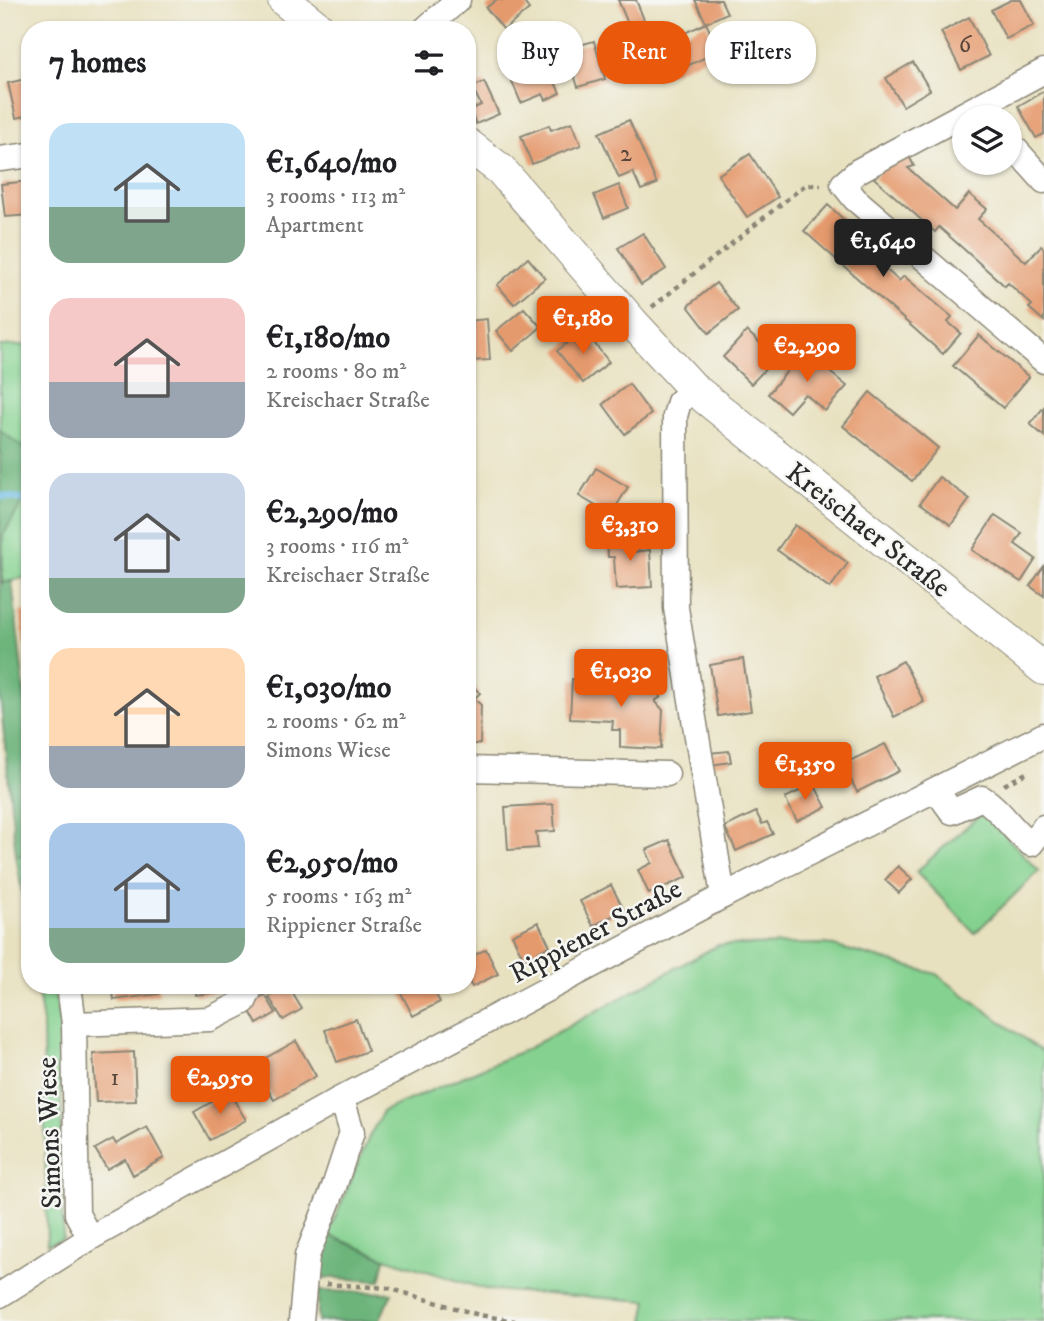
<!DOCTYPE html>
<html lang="en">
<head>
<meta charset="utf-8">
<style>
	body { margin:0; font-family:"IM FELL DW Pica",serif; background:#f6f6f6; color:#202124; height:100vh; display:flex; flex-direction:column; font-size:26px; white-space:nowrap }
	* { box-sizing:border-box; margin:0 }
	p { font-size:23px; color:#757577 }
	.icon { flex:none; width:38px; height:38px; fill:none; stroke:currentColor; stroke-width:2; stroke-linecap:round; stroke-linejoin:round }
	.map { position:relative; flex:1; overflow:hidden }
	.side { position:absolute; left:21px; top:21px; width:455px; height:973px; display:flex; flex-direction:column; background:#fff; border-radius:28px; box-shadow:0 2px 5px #0004 }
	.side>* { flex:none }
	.guide { position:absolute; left:497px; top:21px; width:441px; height:63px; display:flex; gap:14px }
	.tools { position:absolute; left:952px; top:105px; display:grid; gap:14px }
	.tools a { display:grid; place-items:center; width:70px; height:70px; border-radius:50%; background:#fff; box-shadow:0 2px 5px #0004; font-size:35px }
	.price { position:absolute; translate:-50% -60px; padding:0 16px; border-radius:7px; background:#ea580c; color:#fff; font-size:23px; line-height:46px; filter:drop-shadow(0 2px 4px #0008) }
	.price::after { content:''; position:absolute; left:50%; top:42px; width:21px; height:16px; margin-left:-10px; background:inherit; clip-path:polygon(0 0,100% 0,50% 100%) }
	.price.current { background:#222; color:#fff }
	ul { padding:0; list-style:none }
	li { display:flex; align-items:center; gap:21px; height:175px; padding:0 28px }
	li span { display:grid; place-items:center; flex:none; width:196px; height:140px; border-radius:21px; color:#555 }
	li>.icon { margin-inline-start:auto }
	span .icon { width:84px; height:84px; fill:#fffc; stroke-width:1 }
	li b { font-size:30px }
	h2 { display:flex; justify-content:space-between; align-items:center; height:84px; padding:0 28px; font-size:30px }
	.tag { padding:0 24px; border-radius:28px; background:#fff; box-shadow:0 2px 5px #0004; font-size:24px; line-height:63px }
	.tag.current { background:#ea580c; color:#fff }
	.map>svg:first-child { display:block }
</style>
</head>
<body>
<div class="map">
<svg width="1044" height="1321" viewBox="0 0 1044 1321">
	<rect width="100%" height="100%" fill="#f6f6f2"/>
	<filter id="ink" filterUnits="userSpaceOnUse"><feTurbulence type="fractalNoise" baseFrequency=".0143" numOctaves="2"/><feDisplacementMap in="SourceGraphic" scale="14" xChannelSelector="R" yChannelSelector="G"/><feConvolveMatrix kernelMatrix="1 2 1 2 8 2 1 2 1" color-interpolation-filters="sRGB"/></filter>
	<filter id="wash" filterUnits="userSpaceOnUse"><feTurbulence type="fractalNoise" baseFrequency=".00686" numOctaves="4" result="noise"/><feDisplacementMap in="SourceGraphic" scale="28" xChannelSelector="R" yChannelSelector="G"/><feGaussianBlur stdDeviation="1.57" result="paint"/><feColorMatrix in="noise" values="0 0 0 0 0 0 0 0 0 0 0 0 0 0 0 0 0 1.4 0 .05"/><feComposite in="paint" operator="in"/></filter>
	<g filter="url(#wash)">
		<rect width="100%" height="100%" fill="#e8e1c0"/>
		<g fill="#85d290" stroke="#587e5e" stroke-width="2">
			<path d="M27,345L25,450L0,430V346Z"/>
			<path d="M30,489V576L2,584L3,535Z"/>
			<path d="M983,812L1039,871L975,933L916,872Z"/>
			<path d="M16,855L30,857V939Z"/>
			<path d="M826,944L936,974L1044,1053V1321H644L648,1301L488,1290L385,1258L328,1235L369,1137L383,1111L525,1050L718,945Z"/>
			<path d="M37,985H53L60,1024L63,1239L47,1245L43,1023Z"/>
		</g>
		<g fill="#6cb47a" stroke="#4c7052" stroke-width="2">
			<path d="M0,430L30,453V489L3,535L2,583L12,581L30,743V857L16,855L0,696Z"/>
			<path d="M328,1235L385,1258L380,1281L319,1277L320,1258Z"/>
			<path d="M318,1291L392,1293L379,1321H318Z"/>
		</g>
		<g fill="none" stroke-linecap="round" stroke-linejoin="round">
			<path stroke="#6dbce8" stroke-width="7" d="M0,496L30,500"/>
		</g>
		<g id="blocks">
			<g fill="#e59a6d">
				<path d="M496,0H522L529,9L504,30L486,8Z"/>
				<path d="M618,0H636L649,32L634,38Z"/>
				<path d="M695,0H721L727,13L706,23Z"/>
				<path d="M1011,0H1021L1034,25L1006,39L991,10Z"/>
				<path d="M969,17L989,56L961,70L941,32Z"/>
				<path d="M706,23L719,51L670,74L657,46Z"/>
				<path d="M594,41L605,79L578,87L566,49Z"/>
				<path d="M913,62L930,90L903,106L886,78Z"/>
				<path d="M548,67L560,93L546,100L543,94L521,103L511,79Z"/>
				<path d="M30,78V115L16,118L8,83Z"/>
				<path d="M484,82L499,114L476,124L470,110L481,105L472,87Z"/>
				<path d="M1044,91V134L1036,138L1018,106Z"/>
				<path d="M629,120L657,184L641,190L633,172L619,178L599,133Z"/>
				<path d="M572,122L581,145L532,164L521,136L549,125L551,130Z"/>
				<path d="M750,154L778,197L747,217L718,175Z"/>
				<path d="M908,154L914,166L908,168L955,210L969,194L987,209L978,219L1026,262L1041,246L1044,249V321L1029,308L1032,305L1008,283L1005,286L939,227L935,232L874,178L885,166Z"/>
				<path d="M30,181V215L5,217L1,184Z"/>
				<path d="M619,185L628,208L604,218L594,195Z"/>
				<path d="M828,205L878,251L872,257L899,281L904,276L952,317L948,322L961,333L943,354L804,231Z"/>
				<path d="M643,233L666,269L641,285L618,248Z"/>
				<path d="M528,258L545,278L514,304L497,285Z"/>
				<path d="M716,283L738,310L709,333L688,306Z"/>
				<path d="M524,308L541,327L513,351L496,331Z"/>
				<path d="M487,319L490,360L467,361V321Z"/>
				<path d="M584,330L609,362L583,383L557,351Z"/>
				<path d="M747,331L776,358L751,384L723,357Z"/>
				<path d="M979,335L1029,377L1003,408L953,366Z"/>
				<path d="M804,351L847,386L825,411L805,394L789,412L768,394Z"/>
				<path d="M629,384L651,414L625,434L603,404Z"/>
				<path d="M870,392L938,448L912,481L843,426Z"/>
				<path d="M1044,407V436L1030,424Z"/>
				<path d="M596,468L628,487L611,515L579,496Z"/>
				<path d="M939,477L970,499L951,525L920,503Z"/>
				<path d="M995,515L1022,533L1015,544L1036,559L1021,582L972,550Z"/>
				<path d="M795,525L848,563L830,588L777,550Z"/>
				<path d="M633,535L634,552L650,550L652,587L616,589L614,557H608L607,537Z"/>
				<path d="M1044,566V596L1030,586Z"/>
				<path d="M30,611V644L24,645L20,612Z"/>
				<path d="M743,659L751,711L718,716L710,665Z"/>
				<path d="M903,661L924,702L894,717L874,676Z"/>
				<path d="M641,676L661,697L655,701L663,710L661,749L620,747V730H612L613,721L570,719L572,679L634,681Z"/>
				<path d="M467,681L480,693L474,699L481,705L480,744H467Z"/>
				<path d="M885,744L899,771L857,792L843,764Z"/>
				<path d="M729,751L731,762L710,765L709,753Z"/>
				<path d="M814,784L826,807L797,821L785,798Z"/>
				<path d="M553,804L555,831L536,832L538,848L508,850L505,807Z"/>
				<path d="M756,812L762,824L767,822L773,834L736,851L725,827Z"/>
				<path d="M669,840L687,877L649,894L638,870L652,863L646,850Z"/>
				<path d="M898,866L912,879L899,893L885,880Z"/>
				<path d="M611,885L624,910L593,926L580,901Z"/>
				<path d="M538,922L550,946L524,959L512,935Z"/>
				<path d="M486,949L498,974L472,987L467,978V959Z"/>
				<path d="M112,985H158L159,994L114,1000Z"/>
				<path d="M194,985H235V990L195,995Z"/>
				<path d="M415,985H431L440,1002L413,1016L401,993Z"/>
				<path d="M288,986L302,1009L283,1020L269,997Z"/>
				<path d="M265,995L276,1013L257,1024L247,1006Z"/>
				<path d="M356,1019L368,1051L337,1062L325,1030Z"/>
				<path d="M296,1041L316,1076L274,1100L253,1065Z"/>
				<path d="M134,1052L136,1101L96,1102L93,1054Z"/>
				<path d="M229,1092L246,1120L210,1140L194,1112Z"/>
				<path d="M147,1127L164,1158L133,1175L125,1159L107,1169L95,1149L113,1139L116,1144Z"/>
			</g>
		</g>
	</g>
	<g filter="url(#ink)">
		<use href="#blocks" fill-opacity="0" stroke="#8a8676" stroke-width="2"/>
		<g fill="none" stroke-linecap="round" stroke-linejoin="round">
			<g stroke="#8a8676" stroke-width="27">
				<g id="minor">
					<path d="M424,30L458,0"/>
					<path d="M1044,71L858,171L843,184L855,199L1044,361"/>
					<path d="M1010,143L1044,181"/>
					<path d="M0,159L30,155"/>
					<path d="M694,389L679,402L675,416L676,608L723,896"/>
					<path d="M467,769L667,774"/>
					<path d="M936,790L952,812L982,798C1001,809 1012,831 1031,844L1044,827"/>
					<path d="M69,985L74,1024L77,1214L90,1238"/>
					<path d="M74,1024L210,1019L244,1002L252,985"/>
					<path d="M0,1295L90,1238L338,1100L723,896L1044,735"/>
					<path d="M301,1321L307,1256L334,1187L352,1132L345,1109L338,1100"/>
				</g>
			</g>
			<g stroke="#8a8676" stroke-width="34">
				<g id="major">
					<path d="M284,0L321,30"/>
					<path d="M467,144L501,170L632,322L694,389L1044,669"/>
				</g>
			</g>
			<g stroke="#8a8676" stroke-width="4.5" stroke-dasharray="5 5" stroke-linecap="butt">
				<path d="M652,307L805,185H821"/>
				<path d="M1004,785L1030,771"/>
				<path d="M326,1284L388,1288L479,1315L515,1321"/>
			</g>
			<use href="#minor" stroke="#fff" stroke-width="24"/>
			<use href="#major" stroke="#fff" stroke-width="32"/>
		</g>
	</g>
	<g text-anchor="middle" stroke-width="5" stroke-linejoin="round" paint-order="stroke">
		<g font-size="24" fill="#5a473c">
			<text x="965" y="52">6</text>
			<text x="626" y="161">2</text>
			<text x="115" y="1085">1</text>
		</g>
		<g font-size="28" fill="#2b2b2b" stroke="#f6f6f2">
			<text transform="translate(869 529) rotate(38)" y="10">Kreischaer Straße</text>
			<text transform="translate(595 930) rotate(-28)" y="10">Rippiener Straße</text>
			<text transform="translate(48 1133) rotate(-92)" y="10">Simons Wiese</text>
		</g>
	</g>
</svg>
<div class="tools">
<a><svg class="icon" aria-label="layers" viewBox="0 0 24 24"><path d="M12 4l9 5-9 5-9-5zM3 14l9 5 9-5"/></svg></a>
</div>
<b class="price current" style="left:883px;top:279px">€1,640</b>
<b class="price" style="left:583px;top:356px">€1,180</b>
<b class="price" style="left:807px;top:384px">€2,290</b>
<b class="price" style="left:630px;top:563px">€3,310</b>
<b class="price" style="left:621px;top:709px">€1,030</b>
<b class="price" style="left:805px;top:802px">€1,350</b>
<b class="price" style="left:220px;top:1116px">€2,950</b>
<div class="guide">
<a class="tag">Buy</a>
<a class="tag current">Rent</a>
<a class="tag">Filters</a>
</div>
<section class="side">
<h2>7 homes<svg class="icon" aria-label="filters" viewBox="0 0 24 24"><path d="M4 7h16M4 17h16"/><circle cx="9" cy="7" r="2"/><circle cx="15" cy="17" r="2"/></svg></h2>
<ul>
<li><span style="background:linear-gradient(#bfe0f5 60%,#7fa58c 0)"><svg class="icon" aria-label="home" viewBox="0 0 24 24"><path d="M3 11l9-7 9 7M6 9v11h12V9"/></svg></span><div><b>€1,640/mo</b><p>3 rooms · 113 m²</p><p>Apartment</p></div></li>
<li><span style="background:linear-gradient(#f6c9c9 60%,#9aa5b1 0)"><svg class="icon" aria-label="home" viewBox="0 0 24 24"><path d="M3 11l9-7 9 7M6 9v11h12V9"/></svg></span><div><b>€1,180/mo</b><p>2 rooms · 80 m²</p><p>Kreischaer Straße</p></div></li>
<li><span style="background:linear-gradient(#c9d6e8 75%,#7fa58c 0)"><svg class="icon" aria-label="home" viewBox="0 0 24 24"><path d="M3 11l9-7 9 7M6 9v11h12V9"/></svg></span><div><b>€2,290/mo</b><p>3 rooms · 116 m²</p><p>Kreischaer Straße</p></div></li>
<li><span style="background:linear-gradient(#ffd9b3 70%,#9aa5b1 0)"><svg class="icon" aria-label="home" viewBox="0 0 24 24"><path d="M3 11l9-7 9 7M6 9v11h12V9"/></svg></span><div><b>€1,030/mo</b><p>2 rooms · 62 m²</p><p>Simons Wiese</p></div></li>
<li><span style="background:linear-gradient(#a9c7e8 75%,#7fa58c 0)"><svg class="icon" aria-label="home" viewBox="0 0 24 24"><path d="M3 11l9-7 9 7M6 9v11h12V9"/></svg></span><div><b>€2,950/mo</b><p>5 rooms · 163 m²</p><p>Rippiener Straße</p></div></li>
</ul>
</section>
</div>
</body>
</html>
